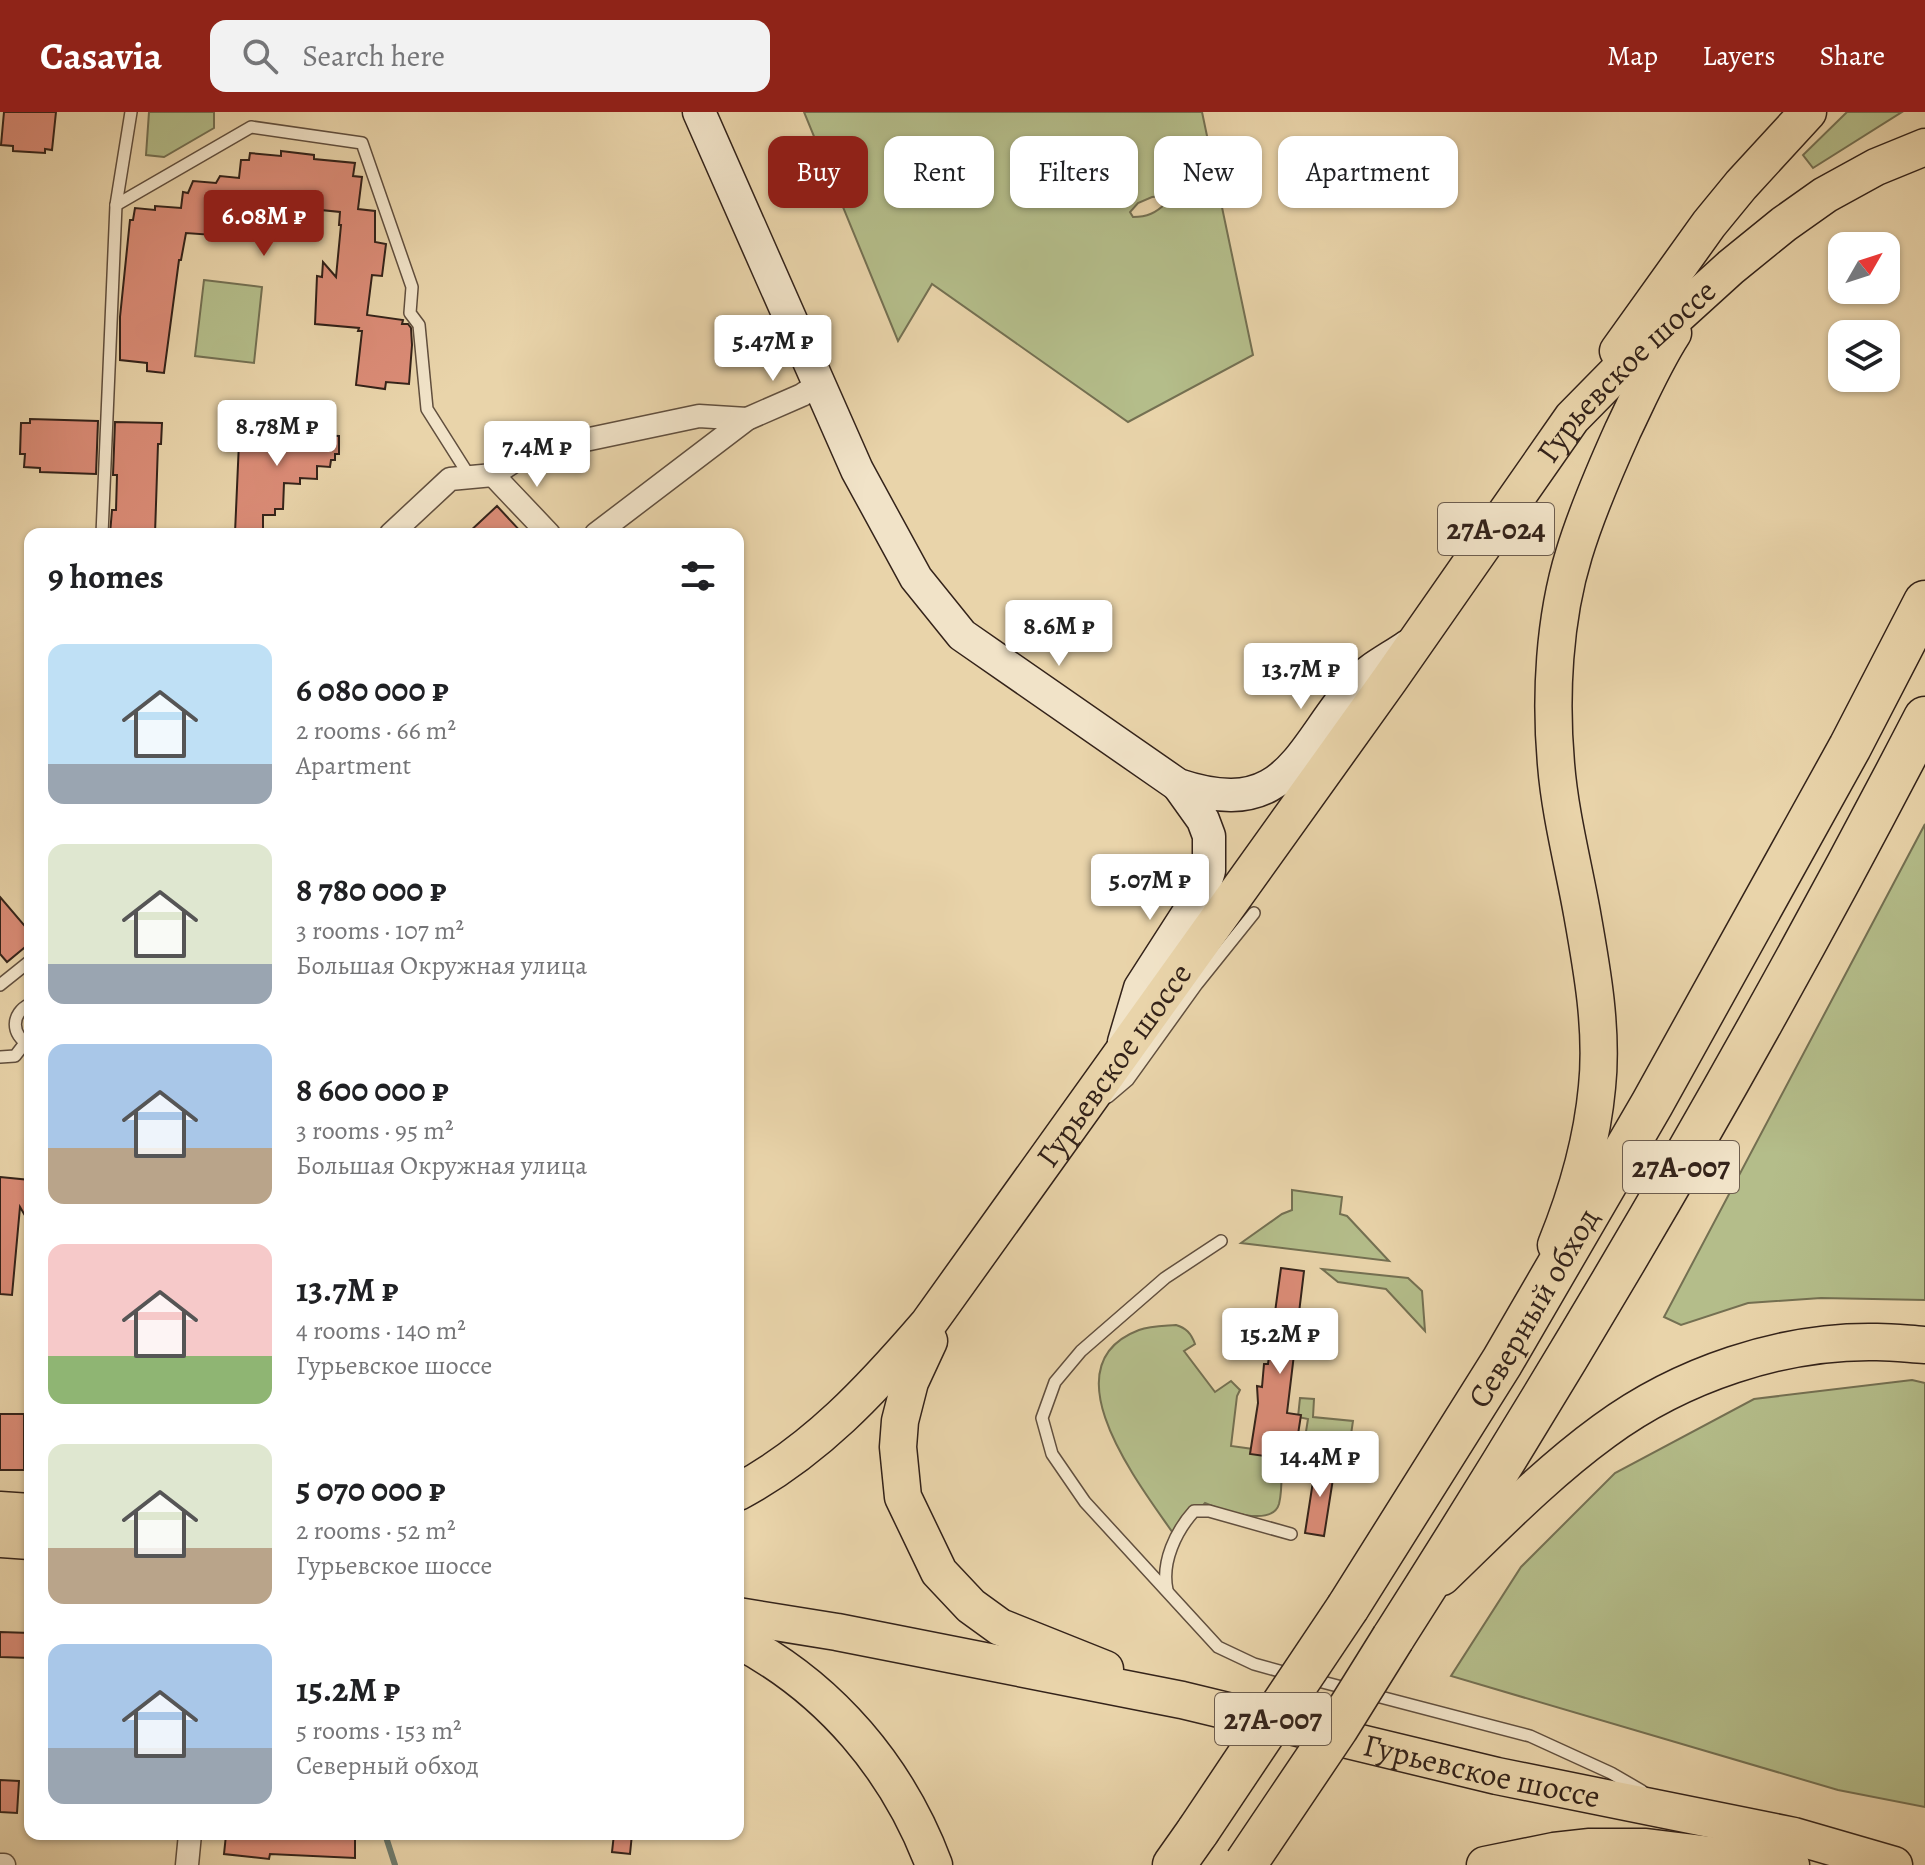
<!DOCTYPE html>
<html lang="en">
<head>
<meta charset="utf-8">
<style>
	body { margin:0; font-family:Alegreya,serif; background:#f2f2f2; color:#202124; height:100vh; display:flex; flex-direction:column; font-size:30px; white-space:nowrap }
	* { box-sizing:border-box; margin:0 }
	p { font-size:26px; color:#757577 }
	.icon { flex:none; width:44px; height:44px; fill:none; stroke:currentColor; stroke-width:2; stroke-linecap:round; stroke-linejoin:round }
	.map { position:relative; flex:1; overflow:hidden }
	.side { position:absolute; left:24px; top:416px; width:720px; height:1312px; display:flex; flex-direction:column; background:#fff; border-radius:16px; box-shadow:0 2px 6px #0004 }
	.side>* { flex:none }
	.guide { position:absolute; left:768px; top:24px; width:760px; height:72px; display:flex; gap:16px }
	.needle { width:52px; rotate:51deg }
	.controls { position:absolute; left:1828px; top:120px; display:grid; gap:16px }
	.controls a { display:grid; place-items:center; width:72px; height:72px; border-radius:16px; background:#fff; box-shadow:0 2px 6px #0004; font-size:40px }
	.price { position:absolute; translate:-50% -68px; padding:0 18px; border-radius:8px; background:#fff; color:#222; font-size:26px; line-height:52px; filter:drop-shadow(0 2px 4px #0008) }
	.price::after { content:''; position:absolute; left:50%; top:48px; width:24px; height:18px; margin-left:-12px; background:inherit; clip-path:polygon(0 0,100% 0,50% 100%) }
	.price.selected { background:#8f2418; color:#fff }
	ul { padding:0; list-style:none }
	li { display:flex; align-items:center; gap:24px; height:200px; padding:0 24px }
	li span { display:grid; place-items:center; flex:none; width:224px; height:160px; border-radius:16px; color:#555 }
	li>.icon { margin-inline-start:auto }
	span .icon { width:96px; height:96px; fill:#fffc; stroke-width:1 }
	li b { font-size:34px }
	h2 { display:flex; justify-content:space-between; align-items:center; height:96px; padding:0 24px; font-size:34px }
	.chip { padding:0 28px; border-radius:16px; background:#fff; box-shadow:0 2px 6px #0004; font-size:28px; line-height:72px }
	.chip.selected { background:#8f2418; color:#fff }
	header { display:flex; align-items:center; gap:48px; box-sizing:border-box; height:112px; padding:0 40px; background:#8f2418; color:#fff }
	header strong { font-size:38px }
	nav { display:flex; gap:44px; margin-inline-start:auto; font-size:28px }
	.search { width:560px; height:72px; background:#f2f2f2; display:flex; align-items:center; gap:20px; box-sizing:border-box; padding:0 28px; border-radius:16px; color:#757577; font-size:30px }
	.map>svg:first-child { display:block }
</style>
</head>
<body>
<header>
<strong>Casavia</strong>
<div class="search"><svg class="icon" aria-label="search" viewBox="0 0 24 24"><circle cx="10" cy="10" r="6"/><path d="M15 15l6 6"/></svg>Search here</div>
<nav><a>Map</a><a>Layers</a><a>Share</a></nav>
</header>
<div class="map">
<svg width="1925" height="1753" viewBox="0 0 1925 1753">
	<rect width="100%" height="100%" fill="#e9d4aa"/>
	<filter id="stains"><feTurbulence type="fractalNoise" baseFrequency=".0025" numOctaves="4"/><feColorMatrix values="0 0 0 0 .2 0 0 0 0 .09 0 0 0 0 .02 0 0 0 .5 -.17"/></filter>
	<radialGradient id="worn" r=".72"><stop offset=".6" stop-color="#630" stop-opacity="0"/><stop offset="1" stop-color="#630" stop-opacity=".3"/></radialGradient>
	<g fill="#b4bd8a" stroke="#747052" stroke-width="2" fill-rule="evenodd">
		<path d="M149,0H214V16L164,45L146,43Z"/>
		<path d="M804,0H1202L1253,243L1128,310L932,172L898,229ZM1152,85L1163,84L1166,91C1156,101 1147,105 1133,105L1130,100L1138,91Z"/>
		<path d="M1847,0H1902L1813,56L1803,43Z"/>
		<path d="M204,168L262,175L254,251L195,244Z"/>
		<path d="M1925,712V1188L1821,1186L1748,1191L1681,1213L1664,1205Z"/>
		<path d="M1292,1078L1342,1085L1340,1102L1347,1104L1389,1149L1241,1131L1282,1102L1292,1098Z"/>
		<path d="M1322,1157L1408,1166L1422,1179L1425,1219L1386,1177L1338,1170Z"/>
		<path d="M1176,1213C1186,1216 1191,1221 1195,1232L1184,1239L1215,1280L1231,1269L1240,1278L1237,1284L1231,1334L1282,1341C1281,1357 1283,1377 1279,1392C1272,1416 1221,1398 1205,1391L1175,1424C1143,1377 1044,1254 1139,1218C1150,1214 1164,1214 1176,1213Z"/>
		<path d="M1912,1268L1925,1271V1695L1838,1678L1451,1564L1521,1455L1615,1361L1754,1287Z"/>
		<path d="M1300,1286L1314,1287L1313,1305L1353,1309L1348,1343L1343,1349L1339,1348L1338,1343L1320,1340V1346L1293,1341L1296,1325L1305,1326L1308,1307L1298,1305Z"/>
	</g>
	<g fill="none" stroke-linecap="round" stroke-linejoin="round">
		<path stroke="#6f7c6e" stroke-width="6" d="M385,1722L395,1753"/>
	</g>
	<g fill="#db8c77" stroke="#34231a" stroke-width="2">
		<path d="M4,0H56L52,38L45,37V41L13,39V34L1,33Z"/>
		<path d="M281,39L314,43V47L355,51L353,64L362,65L358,97L375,99V130L386,132L382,164L372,163L367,203L403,208L402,212H408L411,216L412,233L409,272L386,270L385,277L356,273L362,219H358L359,216L315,212L317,164L322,165L323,150L336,165L341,113H339L340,100L252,91V95L244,97L241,125L186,121L181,148H179L164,261L147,259V251L120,248V205L130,108H133L135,96L155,98V94L181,96L183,80L188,81L193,69L216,71L220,64L239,66L241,48H249L250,41L281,44Z"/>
		<path d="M30,307L98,309L96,362L40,360V356L24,355L25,342H20L21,311H30Z"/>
		<path d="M115,310L162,311L161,332H158L155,422H110L112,398H116L117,363H113Z"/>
		<path d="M261,310L316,312L315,323L339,324V342H335V348H331L330,355L317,354V367L300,366V372L284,371L283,397H275V403H263V417H259V421H235L239,330H250V318H261Z"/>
		<path d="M497,394L523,422H467Z"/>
		<path d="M0,785L30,820V831L7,850L0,842Z"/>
		<path d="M0,1065L30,1068V1112L20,1095L12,1183L0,1182Z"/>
		<path d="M1281,1156L1304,1159L1287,1301L1301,1303L1294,1348L1250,1342L1258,1291L1257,1274L1262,1275L1264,1252H1268Z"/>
		<rect x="0" y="1302" width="24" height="56"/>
		<path d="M1316,1350L1335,1354L1324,1424L1305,1421Z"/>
		<path d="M0,1520L30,1521V1546L0,1545Z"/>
		<path d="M0,1668L19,1669L17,1701L0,1700Z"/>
		<path d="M249,1722H355V1746L270,1742L269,1747L224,1742L226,1723L248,1725Z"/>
		<path d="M614,1722H632L630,1742L612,1740Z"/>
	</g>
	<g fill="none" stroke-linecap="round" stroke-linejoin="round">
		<g stroke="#614f3e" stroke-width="14">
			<g id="lane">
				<path d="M116,93L251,15L362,31L412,175L410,201L419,213L427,297L470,365"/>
				<path d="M102,422L116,93L131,0"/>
				<path d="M0,873L30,849"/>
				<path d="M30,892C11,901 10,923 30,933"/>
				<path d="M0,945L15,944L25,931"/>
				<path d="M1108,985L1128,968L1197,872L1254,801"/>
				<path d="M1221,1129L1165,1166L1081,1239L1055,1270L1042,1306L1052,1342L1085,1390L1218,1535L1254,1552L1294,1563"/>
				<path d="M1167,1478C1161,1450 1176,1419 1194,1399H1209L1291,1422"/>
				<path d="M1311,1567L1353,1578"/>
				<path d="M1369,1582L1530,1624L1611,1661L1642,1679"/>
			</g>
		</g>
		<g stroke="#614f3e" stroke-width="25">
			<g id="street">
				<path d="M493,363L549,422"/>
				<path d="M391,422L450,367L493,363L528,340L699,304L747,307"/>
				<path d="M596,422L747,307L802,283L820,271"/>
				<path d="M0,1753H4"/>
				<path d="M187,1753L190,1722"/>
			</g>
		</g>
		<g stroke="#34231a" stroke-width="35">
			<g id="secondary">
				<path d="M699,0L857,358L916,466L962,523L1178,673C1286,709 1297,641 1354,573C1367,558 1391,546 1408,534"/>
				<path d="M1124,930L1140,876L1203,778L1209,759V724L1203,708L1178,673"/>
			</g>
		</g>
		<g stroke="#34231a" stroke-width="39">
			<g id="primary">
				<path d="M1618,239L1709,112L1741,73L1808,0"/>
				<path d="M1556,1133C1576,1084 1592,1029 1597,975C1603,918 1592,857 1582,801C1573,751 1560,702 1556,652C1550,584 1554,507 1574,442C1587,399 1605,358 1623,318C1639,285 1653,252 1673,221"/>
				<path d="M929,1229L910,1270L900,1309L898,1335L903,1385L939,1460L971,1494L1000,1515L1105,1557"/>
				<path id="s1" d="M738,1380C815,1339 872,1277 928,1212L1390,567L1572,306L1634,243L1731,155L1784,112L1825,83L1876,55L1925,35"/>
				<path d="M0,1398L30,1400"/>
				<path d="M0,1427L30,1429"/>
				<path d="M1442,1465C1494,1415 1545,1362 1604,1319C1680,1263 1782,1228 1877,1230C1893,1230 1909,1232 1925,1233"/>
				<path id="s2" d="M738,1504L837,1520L1182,1588L1497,1664L1794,1724L1894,1753"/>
				<path d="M738,1528C830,1576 898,1657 934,1753"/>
				<path d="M1485,1753L1554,1739L1590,1735H1646L1791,1753"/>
			</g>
		</g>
		<g stroke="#34231a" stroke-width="45">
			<g id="highway">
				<path id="s3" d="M1348,1495L1502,1250L1652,992L1850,635L1925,490"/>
				<path d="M1393,1526C1584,1227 1762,921 1925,606"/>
				<path d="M1174,1753L1198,1719"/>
			</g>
		</g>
		<use href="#lane" stroke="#f1e3c8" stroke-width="11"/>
		<use href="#street" stroke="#f1e3c8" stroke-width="22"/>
		<use href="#secondary" stroke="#f1e3c8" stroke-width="32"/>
		<use href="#primary" stroke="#e9d4aa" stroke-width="36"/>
		<use href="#highway" stroke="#e9d4aa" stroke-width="42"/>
		<g stroke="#34231a" stroke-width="45" stroke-linecap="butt">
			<g id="highway-bridge">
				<path d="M1198,1719L1348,1495"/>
				<path d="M1246,1751L1337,1616L1393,1526"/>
			</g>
		</g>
		<use href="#highway-bridge" stroke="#e9d4aa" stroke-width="42"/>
	</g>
	<g text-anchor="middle" stroke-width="6" stroke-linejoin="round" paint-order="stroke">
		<g fill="#f1e3c8" stroke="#6d5d4e" stroke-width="2">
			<rect x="1438" y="391" width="116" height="52" rx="6"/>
			<rect x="1623" y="1029" width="116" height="52" rx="6"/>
			<rect x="1215" y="1581" width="116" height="52" rx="6"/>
		</g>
		<g font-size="30" font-weight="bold" fill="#34231a">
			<text x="1496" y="427">27А-024</text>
			<text x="1681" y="1065">27А-007</text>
			<text x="1273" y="1617">27А-007</text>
		</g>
		<g font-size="32" fill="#34231a" stroke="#f1e3c8">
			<text dy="11" stroke="none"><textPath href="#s1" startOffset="1438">Гурьевское шоссе</textPath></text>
			<text dy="11" stroke="none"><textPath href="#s1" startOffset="574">Гурьевское шоссе</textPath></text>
			<text dy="11" stroke="none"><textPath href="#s3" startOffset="352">Северный обход</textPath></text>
			<text dy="11" stroke="none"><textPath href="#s2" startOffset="760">Гурьевское шоссе</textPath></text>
		</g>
	</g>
	<rect width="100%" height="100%" filter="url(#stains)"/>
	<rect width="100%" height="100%" fill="url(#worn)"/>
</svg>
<div class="controls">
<a><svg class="needle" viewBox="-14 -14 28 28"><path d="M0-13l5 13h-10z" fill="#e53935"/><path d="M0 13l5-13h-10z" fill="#757577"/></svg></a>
<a><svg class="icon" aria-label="layers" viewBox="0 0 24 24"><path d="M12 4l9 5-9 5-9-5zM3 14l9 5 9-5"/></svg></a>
</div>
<b class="price selected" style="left:264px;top:146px">6.08M ₽</b>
<b class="price" style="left:773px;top:271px">5.47M ₽</b>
<b class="price" style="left:277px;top:356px">8.78M ₽</b>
<b class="price" style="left:537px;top:377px">7.4M ₽</b>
<b class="price" style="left:1059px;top:556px">8.6M ₽</b>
<b class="price" style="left:1301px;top:599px">13.7M ₽</b>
<b class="price" style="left:1150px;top:810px">5.07M ₽</b>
<b class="price" style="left:1280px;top:1264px">15.2M ₽</b>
<b class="price" style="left:1320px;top:1387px">14.4M ₽</b>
<div class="guide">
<a class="chip selected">Buy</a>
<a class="chip">Rent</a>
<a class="chip">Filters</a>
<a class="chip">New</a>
<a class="chip">Apartment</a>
</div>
<section class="side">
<h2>9 homes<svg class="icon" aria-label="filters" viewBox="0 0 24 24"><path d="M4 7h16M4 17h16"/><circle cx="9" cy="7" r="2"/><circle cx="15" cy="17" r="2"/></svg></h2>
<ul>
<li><span style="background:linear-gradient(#bfe0f5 75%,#9aa5b1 0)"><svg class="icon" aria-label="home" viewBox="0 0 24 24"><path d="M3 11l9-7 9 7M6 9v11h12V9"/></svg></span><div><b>6 080 000 ₽</b><p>2 rooms · 66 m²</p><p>Apartment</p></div></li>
<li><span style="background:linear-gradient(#dfe7d0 75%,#9aa5b1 0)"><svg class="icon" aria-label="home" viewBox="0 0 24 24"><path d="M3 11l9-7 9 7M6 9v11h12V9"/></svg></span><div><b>8 780 000 ₽</b><p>3 rooms · 107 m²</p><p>Большая Окружная улица</p></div></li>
<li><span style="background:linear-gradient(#a9c7e8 65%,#b9a48a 0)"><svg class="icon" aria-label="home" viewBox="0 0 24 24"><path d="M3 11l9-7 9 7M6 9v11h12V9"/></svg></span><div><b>8 600 000 ₽</b><p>3 rooms · 95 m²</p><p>Большая Окружная улица</p></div></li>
<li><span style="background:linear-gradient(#f6c9c9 70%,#8fb573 0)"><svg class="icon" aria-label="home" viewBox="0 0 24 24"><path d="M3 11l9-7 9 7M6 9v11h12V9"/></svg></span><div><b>13.7M ₽</b><p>4 rooms · 140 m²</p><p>Гурьевское шоссе</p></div></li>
<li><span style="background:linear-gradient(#dfe7d0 65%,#b9a48a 0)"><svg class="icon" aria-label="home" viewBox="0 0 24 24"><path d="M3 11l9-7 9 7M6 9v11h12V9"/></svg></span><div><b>5 070 000 ₽</b><p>2 rooms · 52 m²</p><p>Гурьевское шоссе</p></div></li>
<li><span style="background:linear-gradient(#a9c7e8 65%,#9aa5b1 0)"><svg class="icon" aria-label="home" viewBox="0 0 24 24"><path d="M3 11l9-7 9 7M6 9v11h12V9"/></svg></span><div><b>15.2M ₽</b><p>5 rooms · 153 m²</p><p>Северный обход</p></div></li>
</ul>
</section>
</div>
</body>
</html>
